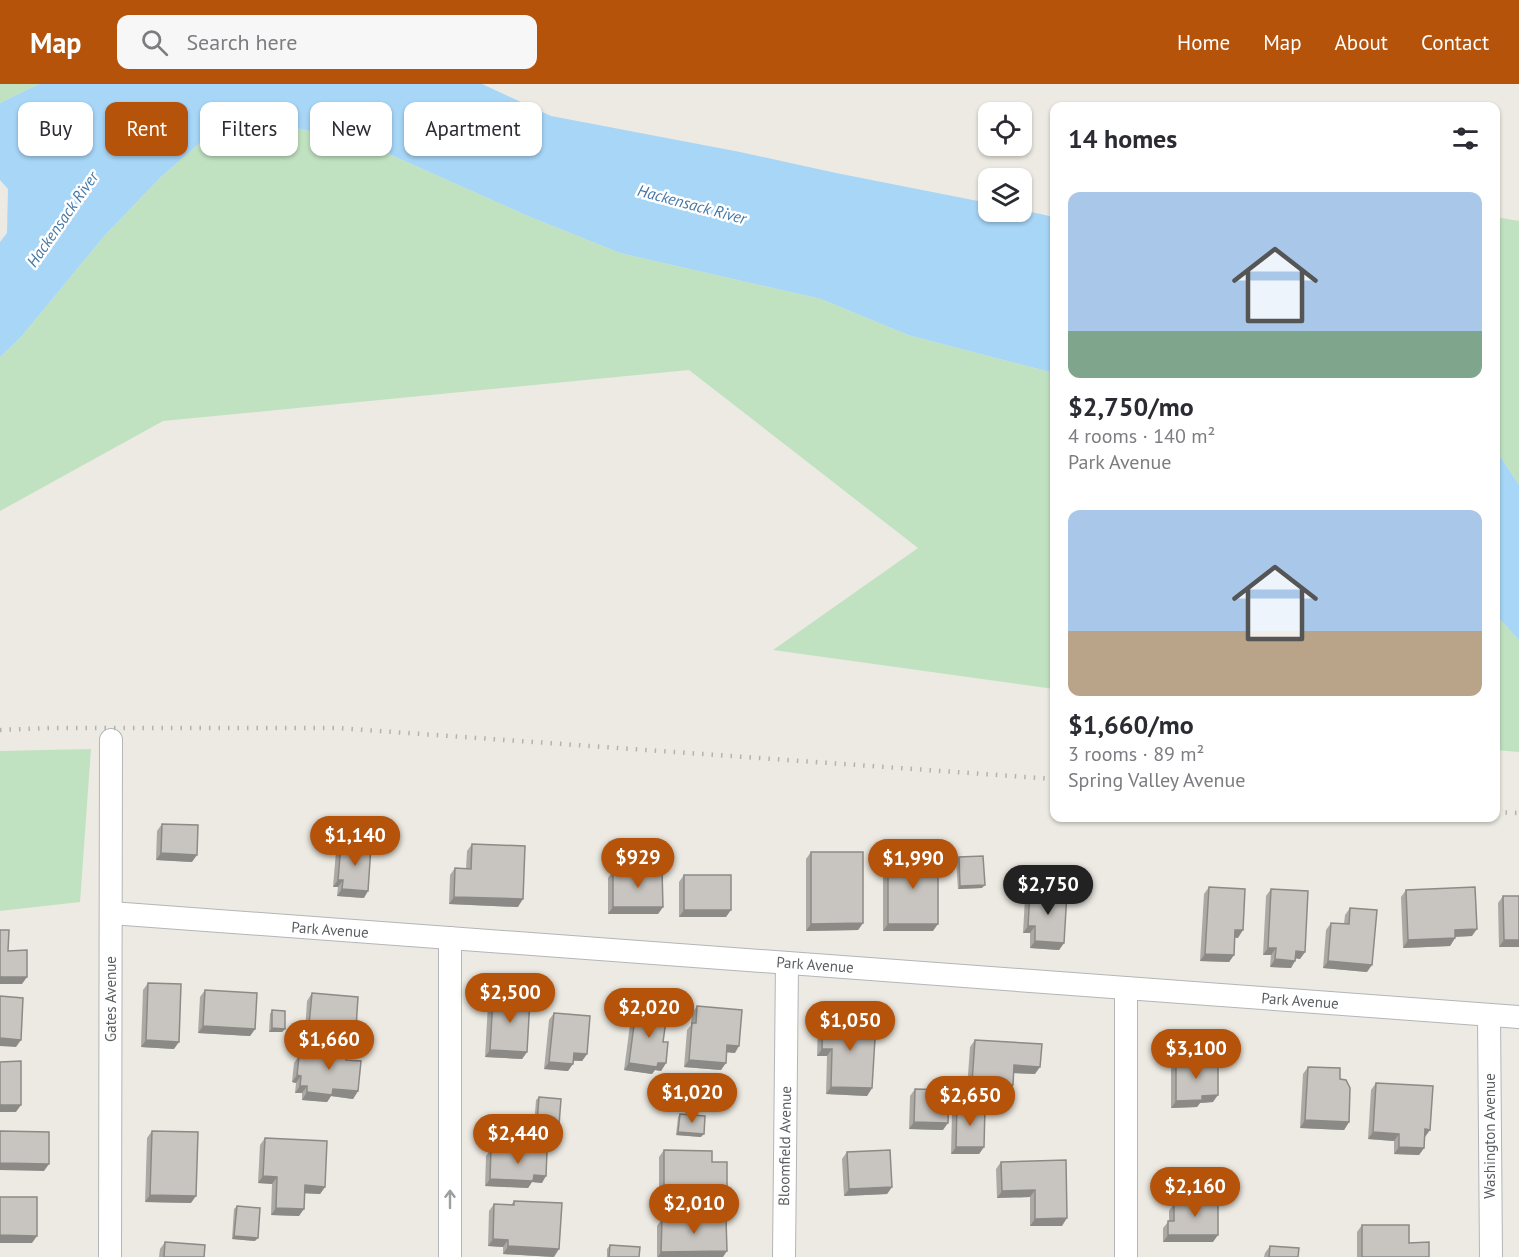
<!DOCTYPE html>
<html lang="en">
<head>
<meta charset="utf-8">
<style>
	body { margin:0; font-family:"PT Sans",sans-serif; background:#f7f7f7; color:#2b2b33; height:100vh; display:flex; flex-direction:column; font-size:22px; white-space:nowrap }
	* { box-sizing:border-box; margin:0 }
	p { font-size:20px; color:#7c7c81 }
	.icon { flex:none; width:33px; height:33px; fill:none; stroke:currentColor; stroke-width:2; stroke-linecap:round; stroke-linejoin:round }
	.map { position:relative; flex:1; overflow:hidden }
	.sheet { position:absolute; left:1050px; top:18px; width:450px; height:720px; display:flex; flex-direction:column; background:#fff; border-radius:12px; box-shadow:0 2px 4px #0004 }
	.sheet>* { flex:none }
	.top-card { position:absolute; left:18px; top:18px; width:570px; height:54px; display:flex; gap:12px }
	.buttons { position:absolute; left:978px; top:18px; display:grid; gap:12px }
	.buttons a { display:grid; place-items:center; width:54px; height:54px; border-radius:12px; background:#fff; box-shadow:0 2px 4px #0004; font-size:30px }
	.price { position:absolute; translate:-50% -51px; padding:0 14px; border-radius:21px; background:#b45309; color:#fff; font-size:20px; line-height:39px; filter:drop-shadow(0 2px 3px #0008) }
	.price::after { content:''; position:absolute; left:50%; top:36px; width:18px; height:14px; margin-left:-9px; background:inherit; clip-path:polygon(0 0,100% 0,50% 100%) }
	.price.active { background:#222; color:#fff }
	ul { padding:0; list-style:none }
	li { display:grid; align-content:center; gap:12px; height:318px; padding:0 18px }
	li span { display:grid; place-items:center; height:186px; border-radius:12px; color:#555 }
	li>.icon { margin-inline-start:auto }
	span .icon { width:108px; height:108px; fill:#fffc; stroke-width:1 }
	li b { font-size:26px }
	h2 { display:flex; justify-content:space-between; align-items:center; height:72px; padding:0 18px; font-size:26px }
	.chip { padding:0 21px; border-radius:12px; background:#fff; box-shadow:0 2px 4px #0004; font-size:21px; line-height:54px }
	.chip.active { background:#b45309; color:#fff }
	header { display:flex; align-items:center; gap:36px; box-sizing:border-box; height:84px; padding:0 30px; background:#b45309; color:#fff }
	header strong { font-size:28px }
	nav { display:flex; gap:33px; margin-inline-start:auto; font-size:21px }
	.search { width:420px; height:54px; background:#f7f7f7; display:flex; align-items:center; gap:15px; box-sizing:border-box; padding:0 21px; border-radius:12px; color:#7c7c81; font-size:22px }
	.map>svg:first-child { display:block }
</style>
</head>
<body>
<header>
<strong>Map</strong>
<div class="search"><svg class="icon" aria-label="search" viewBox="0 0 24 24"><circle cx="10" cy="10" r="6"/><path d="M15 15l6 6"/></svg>Search here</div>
<nav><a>Home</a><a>Map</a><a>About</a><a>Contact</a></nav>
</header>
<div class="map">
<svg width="1519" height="1173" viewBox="0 0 1519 1173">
	<rect width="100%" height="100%" fill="#eceae2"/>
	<g fill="#c1e2c1">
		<path d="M0,0H39L0,19Z"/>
		<path d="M292,43L371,62L528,132L620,169L821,215L908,251L1054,289V605L773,566L918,464L689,286L163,337L0,427V273L21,253L105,151L161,93L209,51Z"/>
		<path d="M1496,133L1519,137V401L1496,366Z"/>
		<path d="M1496,531L1519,556V668L1496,666Z"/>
		<path d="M91,665L80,818L0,827V667Z"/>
	</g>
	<g fill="#a7d6f7">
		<path d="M39,0H482L551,32L740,68L836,89L988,119V128H1022V126L1054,133V289L908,251L821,215L620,169L528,132L371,62L292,43L209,51L161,93L105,151L21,253L0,273V158L7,149L8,105L0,96V19Z"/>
		<path d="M1496,366L1519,401V556L1496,531Z"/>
	</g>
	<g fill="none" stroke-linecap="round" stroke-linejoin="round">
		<g stroke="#b3b5b9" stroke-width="24">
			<g id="minor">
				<path d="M111,829L1519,933"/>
				<path d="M1489,931L1491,1173"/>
				<path d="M110,1173L111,656"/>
				<path d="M450,1173V854"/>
				<path d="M784,1173L787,879"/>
				<path d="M1126,1173V904"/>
			</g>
		</g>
		<use href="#minor" stroke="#fff" stroke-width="22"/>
		<g stroke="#b1b2b2" stroke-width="4.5" stroke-dasharray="1.5 8" stroke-linecap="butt">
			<path d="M0,646L49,644H337L1054,695"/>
			<path d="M1496,728L1519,729"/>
		</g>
	</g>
	<g fill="#aca9a5">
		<path d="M162,740L192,778L156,776L157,747Z"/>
		<path d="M341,760L364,814L337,812L338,803H333L336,767Z"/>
		<path d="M472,760L518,823L449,820L450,791L455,784L466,785L467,767Z"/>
		<path d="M811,768L863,839L858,846L806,847V775Z"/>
		<path d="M888,772L933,847H883V779Z"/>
		<path d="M959,773L982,804L958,805L956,777Z"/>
		<path d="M613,787L663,823L658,830H608V794Z"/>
		<path d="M684,791L726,833H679V798Z"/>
		<path d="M1209,803L1238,854L1235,853L1234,871L1229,878L1200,877L1204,810Z"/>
		<path d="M1271,805L1305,868L1300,875L1296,874L1291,884L1270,883L1271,871H1263L1266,812Z"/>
		<path d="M1406,806L1472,852L1455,853V854L1450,862L1403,864L1401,813Z"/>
		<path d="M1030,807L1064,859L1059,866L1030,864V849H1023L1025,814Z"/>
		<path d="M1503,812L1519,863H1499L1498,819Z"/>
		<path d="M1350,824L1367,888L1323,884L1326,846L1331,839L1344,840L1345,831Z"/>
		<path d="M148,899L174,965L141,963L143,906Z"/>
		<path d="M205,906L255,945L250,952L198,949L200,913Z"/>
		<path d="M312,909L356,944L351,951L305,948L307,917Z"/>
		<path d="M493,913L527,968L522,975L485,973L488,920Z"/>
		<path d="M697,922L735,969L727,968L721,986L684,983L687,946L691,941L692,929Z"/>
		<path d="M272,926L285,945L282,948H269L270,930Z"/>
		<path d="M636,926L663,958L666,979L661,987L655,986L652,990L624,986L631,933Z"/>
		<path d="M554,929L587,970L582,977H574L568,987L544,985L549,936Z"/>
		<path d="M823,935L872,1004L867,1012L826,1010L827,972H817L818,942Z"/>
		<path d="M975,956L1035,990L1014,989L1008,1008L967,1005L970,963Z"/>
		<path d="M316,959L346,976L358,1007L353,1015L331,1012L327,1018L302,1016V1009H295L296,999L292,998L294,979L299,972L311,974V967Z"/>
		<path d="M1176,978L1213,1018L1200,1019L1197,1023L1171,1024V985Z"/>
		<path d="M1308,983L1340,995L1349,1038L1344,1046L1300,1044L1303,990Z"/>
		<path d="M1376,999L1425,1053L1424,1064L1419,1071L1394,1070V1057L1368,1055L1371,1006Z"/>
		<path d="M915,1005L943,1046L909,1045L910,1012Z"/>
		<path d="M539,1013L559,1041L556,1044L534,1042L536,1016Z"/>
		<path d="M957,1022L984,1063L979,1070H951L952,1029Z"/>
		<path d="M680,1030L701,1053L676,1051L678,1033Z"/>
		<path d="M152,1047L191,1119L145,1118L147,1054Z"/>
		<path d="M265,1054L325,1103L320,1110L304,1109L299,1132L271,1131L272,1100L258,1099L260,1061Z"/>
		<path d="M491,1065L542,1099L532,1098L528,1104L485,1102L486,1072Z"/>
		<path d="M664,1066L712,1078L727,1106L722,1113H659V1073Z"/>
		<path d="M847,1068L892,1103L887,1110L844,1112L842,1075Z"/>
		<path d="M1066,1076L1062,1142H1030V1113L997,1114L996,1085L1001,1078Z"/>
		<path d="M1194,1115L1213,1158H1163V1144L1169,1137V1127L1174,1119H1191Z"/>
		<path d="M514,1117L554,1173L503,1170V1163L488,1162L489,1127L494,1120L511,1121Z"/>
		<path d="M237,1122L255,1157L232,1155L234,1125Z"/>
		<path d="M662,1135L723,1173H657V1142Z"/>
		<path d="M1362,1141L1409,1159L1429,1173H1357V1148Z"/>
		<path d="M165,1158L204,1173H159L160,1165Z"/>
		<path d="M610,1161L639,1173H607V1165Z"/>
		<path d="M1270,1162L1298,1173H1264L1265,1169Z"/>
	</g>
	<g fill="#8c8a86">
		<path d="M161,769L197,771L192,778L156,776Z"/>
		<path d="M338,796H343L338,803H333Z"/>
		<path d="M985,801L982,804L958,805L960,802Z"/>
		<path d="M342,805L368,807L364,814L337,812Z"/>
		<path d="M454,813L523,815L518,823L449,820Z"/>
		<path d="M613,823H663L658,830H608Z"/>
		<path d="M684,826H731L726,833H679Z"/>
		<path d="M863,839L858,846L806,847L811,840Z"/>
		<path d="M888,840H938L933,847H883Z"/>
		<path d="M1028,842H1035L1030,849H1023Z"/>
		<path d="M1477,845L1472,852L1450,853L1455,846Z"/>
		<path d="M1235,846H1243L1238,854L1230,853Z"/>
		<path d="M1455,854L1450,862L1403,864L1408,856Z"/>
		<path d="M1504,856H1519V863H1499Z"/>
		<path d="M1035,857L1064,859L1059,866L1030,864Z"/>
		<path d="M1268,864H1276L1271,871H1263Z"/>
		<path d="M1296,867L1305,868L1300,875L1291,874Z"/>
		<path d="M1205,870L1234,871L1229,878L1200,877Z"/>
		<path d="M1275,875L1295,877L1291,884L1270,883Z"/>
		<path d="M1328,877L1372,881L1367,888L1323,884Z"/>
		<path d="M0,893H27L22,900H0Z"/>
		<path d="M309,941L356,944L351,951L305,948Z"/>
		<path d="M203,942L255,945L250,952L198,949Z"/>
		<path d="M272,944L285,945L282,948H269Z"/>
		<path d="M0,954L21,956L16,963L0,962Z"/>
		<path d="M146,956L179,958L174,965L141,963Z"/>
		<path d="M727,961L739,962L735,969L723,968Z"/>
		<path d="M822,965H832L827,972H817Z"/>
		<path d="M490,966L527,968L522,975L485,973Z"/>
		<path d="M574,969L587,970L582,977L569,976Z"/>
		<path d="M689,976L726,979L721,986L684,983Z"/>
		<path d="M549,978L573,980L568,987L544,985Z"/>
		<path d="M629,979H666L661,987L655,986L652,990L624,986Z"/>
		<path d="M1014,981L1040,983L1035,990L1009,989Z"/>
		<path d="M297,991L301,992L296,999L292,998Z"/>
		<path d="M972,998L1013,1001L1008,1008L967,1005Z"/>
		<path d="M300,1002H307L302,1009H295Z"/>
		<path d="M831,1003L872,1004L867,1012L826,1010Z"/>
		<path d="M333,1005L358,1007L353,1015L331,1012L327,1018L302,1016L307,1008Z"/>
		<path d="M1218,1011L1213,1018L1200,1019L1197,1023L1171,1024L1176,1017L1202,1012Z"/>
		<path d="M0,1021H21L16,1028H0Z"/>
		<path d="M1305,1036L1349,1038L1344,1046L1300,1044Z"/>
		<path d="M914,1038L948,1039L943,1046L909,1045Z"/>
		<path d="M537,1039L559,1041L556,1044L534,1042Z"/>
		<path d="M1425,1045L1430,1046L1425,1053L1420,1052Z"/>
		<path d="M678,1048L704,1050L701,1053L676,1051Z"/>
		<path d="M1373,1048L1399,1050L1394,1057L1368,1055Z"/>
		<path d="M956,1063H984L979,1070H951Z"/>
		<path d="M1399,1063L1424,1064L1419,1071L1394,1070Z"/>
		<path d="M0,1079L49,1080L44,1087L0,1086Z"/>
		<path d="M534,1091L546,1092L542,1099L532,1098L528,1104L485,1102L490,1095Z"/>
		<path d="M263,1092L277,1093L272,1100L258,1099Z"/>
		<path d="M305,1101L325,1103L320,1110L300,1109Z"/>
		<path d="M892,1103L887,1110L844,1112L849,1105Z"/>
		<path d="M664,1106H727L722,1113H659Z"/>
		<path d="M1035,1106L1030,1113L997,1114L1002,1107Z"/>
		<path d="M150,1111L196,1112L191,1119L145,1118Z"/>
		<path d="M276,1124L304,1125L299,1132L271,1131Z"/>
		<path d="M1067,1134L1062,1142H1030L1035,1135Z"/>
		<path d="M0,1151L37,1152L32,1159H0Z"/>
		<path d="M1168,1151H1218L1213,1158H1163Z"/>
		<path d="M234,1152L258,1154L255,1157L232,1155Z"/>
		<path d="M493,1155L508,1156L503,1163L488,1162Z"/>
		<path d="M508,1162L559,1165L554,1173L503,1170Z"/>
		<path d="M727,1167L723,1173H658L661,1168Z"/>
	</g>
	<g fill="#c8c5c0" stroke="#8c8a86" stroke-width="1.5">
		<path d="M162,740L198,741L197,771L161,769Z"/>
		<path d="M341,760L371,762L368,807L342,805L343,796H338Z"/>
		<path d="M472,760L525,762L523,815L454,813L455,784L471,785Z"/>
		<path d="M811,768H863V839L811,840Z"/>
		<rect x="888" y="772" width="50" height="68"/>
		<path d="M983,772L985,801L960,802L959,773Z"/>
		<path d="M662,786L663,823H613V787Z"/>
		<rect x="684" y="791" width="47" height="35"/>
		<path d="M1209,803L1245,805L1243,846H1235L1234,871L1205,870Z"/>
		<path d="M1475,803L1477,845L1455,846V854L1408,856L1406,806Z"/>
		<path d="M1271,805L1308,807L1305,868L1296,867L1295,877L1275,875L1276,864H1268Z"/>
		<path d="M1030,807L1067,809L1064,859L1035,857V842H1028Z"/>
		<path d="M1503,812H1519V856H1504Z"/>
		<path d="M1350,824L1377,826L1372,881L1328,877L1331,839L1349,840Z"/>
		<path d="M0,846H9L8,867L27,866V893H0Z"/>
		<path d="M148,899L181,900L179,958L146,956Z"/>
		<path d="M205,906L257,909L255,945L203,942Z"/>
		<path d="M312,909L358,913L356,944L309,941Z"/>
		<path d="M0,912L23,914L21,956L0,954Z"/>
		<path d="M493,913L530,915L527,968L490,966Z"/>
		<path d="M697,922L742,926L739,962L727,961L726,979L689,976L692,939H696Z"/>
		<path d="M272,926L285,927V945L272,944Z"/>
		<path d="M636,926L667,930L663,958H668L666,979H658L657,983L629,979Z"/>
		<path d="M554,929L590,932L587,970L574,969L573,980L549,978Z"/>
		<path d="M823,935L876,938L872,1004L831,1003L832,965H822Z"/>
		<path d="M975,956L1042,960L1040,983L1014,981L1013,1001L972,998Z"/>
		<path d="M316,959L348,963L346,976L361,977L358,1007L333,1005L332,1011L307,1008V1002H300L301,992L297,991L299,972L315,974Z"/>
		<path d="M21,977V1021H0V978Z"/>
		<path d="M1176,978H1218V1011L1202,1012V1016L1176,1017Z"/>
		<path d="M1308,983L1340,984V995L1346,996L1350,1004L1349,1038L1305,1036Z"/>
		<path d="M1376,999L1433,1002L1430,1046L1425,1045L1424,1064L1399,1063V1050L1373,1048Z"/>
		<path d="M915,1005L949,1006L948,1039L914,1038Z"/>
		<path d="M539,1013L561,1015L559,1041L537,1039Z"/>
		<path d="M957,1022L985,1023L984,1063H956Z"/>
		<path d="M680,1030L705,1032L704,1050L678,1048Z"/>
		<path d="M0,1047L49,1048V1080L0,1079Z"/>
		<path d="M152,1047L198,1048L196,1112L150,1111Z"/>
		<path d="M265,1054L327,1057L325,1103L305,1101L304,1125L276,1124L277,1093L263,1092Z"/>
		<path d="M491,1065L547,1067L546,1092L534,1091L533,1097L490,1095Z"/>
		<path d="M664,1066L712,1067V1078H727V1106H664Z"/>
		<path d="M890,1066L892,1103L849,1105L847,1068Z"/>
		<path d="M1066,1076L1067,1134L1035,1135V1106L1002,1107L1001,1078Z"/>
		<path d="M0,1113H37V1152L0,1151Z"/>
		<path d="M1194,1115H1218V1151H1168V1137H1174V1119H1194Z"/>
		<path d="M514,1117L562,1119L559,1165L508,1162V1156L493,1155L494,1120L514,1121Z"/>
		<path d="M237,1122L260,1124L258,1154L234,1152Z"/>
		<path d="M662,1135H726L727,1167L661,1168Z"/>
		<path d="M1362,1141H1409V1159L1429,1158V1173H1362Z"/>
		<path d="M165,1158L205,1161L204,1173H164Z"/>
		<path d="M610,1161L640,1163L639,1173H609Z"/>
		<path d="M1270,1162L1299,1164L1298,1173H1269Z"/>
	</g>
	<defs><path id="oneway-shaft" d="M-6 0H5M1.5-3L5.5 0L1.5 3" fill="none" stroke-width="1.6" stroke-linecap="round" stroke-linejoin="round" transform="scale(1.5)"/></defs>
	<use stroke="#9d9ea1" href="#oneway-shaft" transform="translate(450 1115) rotate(-90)"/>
	<g text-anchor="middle" stroke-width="5" stroke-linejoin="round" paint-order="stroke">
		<g font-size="15" fill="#5b5e62" stroke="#fff">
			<text transform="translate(330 846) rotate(4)" y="5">Park Avenue</text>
			<text transform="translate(815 881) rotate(4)" y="5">Park Avenue</text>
			<text transform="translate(111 915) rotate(-90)" y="5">Gates Avenue</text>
			<text transform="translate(1300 917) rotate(4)" y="5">Park Avenue</text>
			<text transform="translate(1490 1052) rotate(-90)" y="5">Washington Avenue</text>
			<text transform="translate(785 1062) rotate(-89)" y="5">Bloomfield Avenue</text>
		</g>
		<g font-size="16" font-style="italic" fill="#4678a7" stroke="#fff">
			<text transform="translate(692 120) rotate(15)" y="6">Hackensack River</text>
			<text transform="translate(62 135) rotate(-55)" y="6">Hackensack River</text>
		</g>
	</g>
</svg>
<div class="buttons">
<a><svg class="icon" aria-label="locate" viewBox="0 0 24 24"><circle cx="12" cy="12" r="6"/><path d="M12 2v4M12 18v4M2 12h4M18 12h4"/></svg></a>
<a><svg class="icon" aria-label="layers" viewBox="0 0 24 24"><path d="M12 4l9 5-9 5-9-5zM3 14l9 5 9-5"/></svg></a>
</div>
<b class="price" style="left:355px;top:783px">$1,140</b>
<b class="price" style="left:638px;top:805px">$929</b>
<b class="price" style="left:913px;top:806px">$1,990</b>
<b class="price active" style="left:1048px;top:832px">$2,750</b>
<b class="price" style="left:510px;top:940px">$2,500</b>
<b class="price" style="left:649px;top:955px">$2,020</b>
<b class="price" style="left:850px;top:968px">$1,050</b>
<b class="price" style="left:329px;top:987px">$1,660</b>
<b class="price" style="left:1196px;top:996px">$3,100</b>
<b class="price" style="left:692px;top:1040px">$1,020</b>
<b class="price" style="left:970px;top:1043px">$2,650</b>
<b class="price" style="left:518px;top:1081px">$2,440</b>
<b class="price" style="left:1195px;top:1134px">$2,160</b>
<b class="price" style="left:694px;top:1151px">$2,010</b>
<div class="top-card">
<a class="chip">Buy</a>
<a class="chip active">Rent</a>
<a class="chip">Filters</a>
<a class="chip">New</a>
<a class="chip">Apartment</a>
</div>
<section class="sheet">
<h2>14 homes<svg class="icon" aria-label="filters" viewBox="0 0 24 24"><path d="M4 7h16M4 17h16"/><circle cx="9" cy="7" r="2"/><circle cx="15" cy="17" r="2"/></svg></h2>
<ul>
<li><span style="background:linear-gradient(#a9c7e8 75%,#7fa58c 0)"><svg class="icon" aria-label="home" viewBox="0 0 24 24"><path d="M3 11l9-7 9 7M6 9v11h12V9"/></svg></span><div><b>$2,750/mo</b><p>4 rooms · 140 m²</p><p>Park Avenue</p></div></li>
<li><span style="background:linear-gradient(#a9c7e8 65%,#b9a48a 0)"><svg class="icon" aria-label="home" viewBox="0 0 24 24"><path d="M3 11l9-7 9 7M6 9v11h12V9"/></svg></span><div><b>$1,660/mo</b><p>3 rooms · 89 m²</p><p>Spring Valley Avenue</p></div></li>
</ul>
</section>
</div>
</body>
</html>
